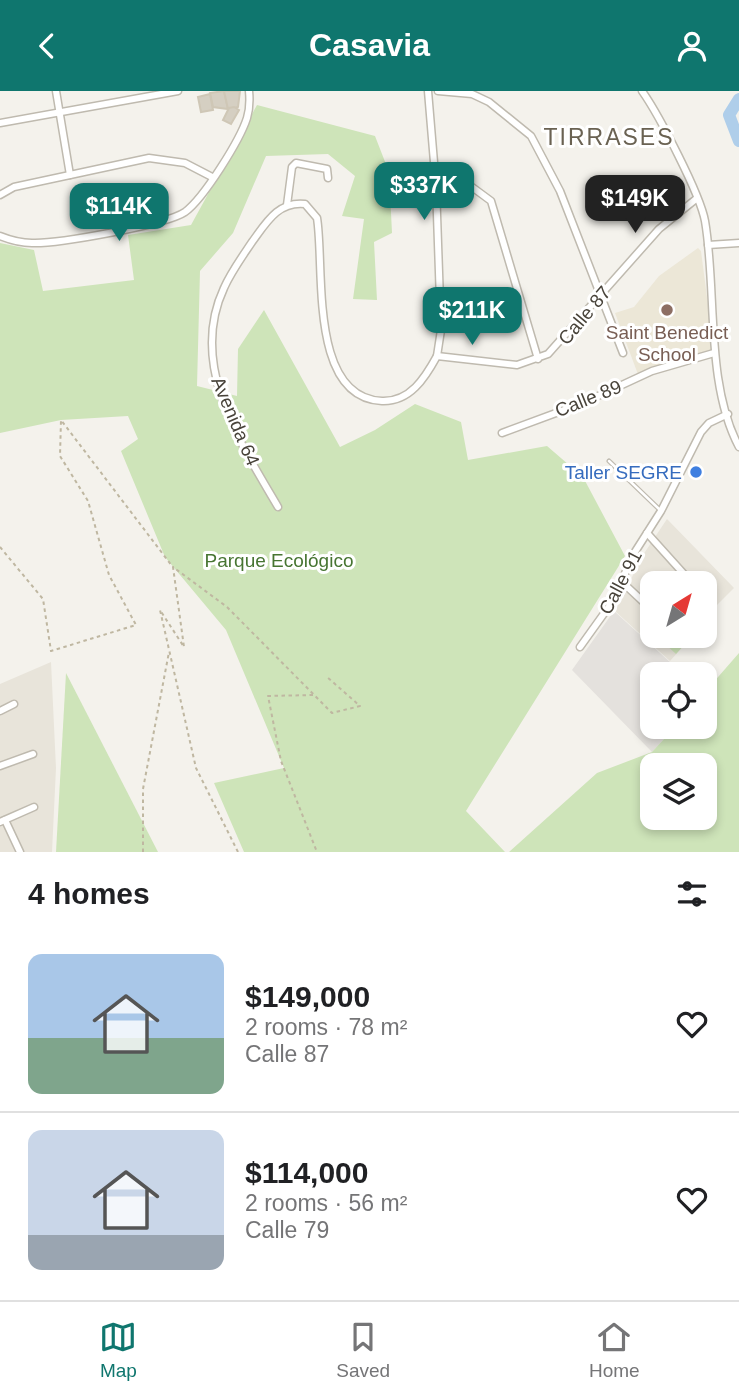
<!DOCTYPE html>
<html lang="en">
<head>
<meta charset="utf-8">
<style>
	body { margin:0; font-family:Arial,sans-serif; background:#f2f2f2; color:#202124; height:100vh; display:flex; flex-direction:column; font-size:26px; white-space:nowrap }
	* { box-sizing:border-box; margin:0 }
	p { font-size:23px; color:#757577 }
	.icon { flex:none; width:38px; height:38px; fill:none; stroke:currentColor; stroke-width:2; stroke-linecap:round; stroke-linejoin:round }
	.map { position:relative; height:761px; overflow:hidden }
	.sheet { display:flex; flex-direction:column; background:#fff; flex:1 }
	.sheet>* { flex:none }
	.needle { width:46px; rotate:37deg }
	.buttons { position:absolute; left:640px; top:480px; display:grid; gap:14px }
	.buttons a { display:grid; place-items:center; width:77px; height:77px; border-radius:14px; background:#fff; box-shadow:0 4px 10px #0003; font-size:35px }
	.price { position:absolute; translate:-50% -60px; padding:0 16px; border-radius:14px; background:#0f766e; color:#fff; font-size:23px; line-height:46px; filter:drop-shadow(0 2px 4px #0008) }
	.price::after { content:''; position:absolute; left:50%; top:42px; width:21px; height:16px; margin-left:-10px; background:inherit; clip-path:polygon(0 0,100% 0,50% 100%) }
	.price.selected { background:#222; color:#fff }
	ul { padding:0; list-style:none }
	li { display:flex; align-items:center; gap:21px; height:175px; padding:0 28px }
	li+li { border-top:2px solid #e0e0e0 }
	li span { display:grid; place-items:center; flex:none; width:196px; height:140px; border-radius:14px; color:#555 }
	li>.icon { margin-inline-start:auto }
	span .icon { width:84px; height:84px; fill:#fffc; stroke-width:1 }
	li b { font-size:30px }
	h2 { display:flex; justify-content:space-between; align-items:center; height:84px; padding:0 28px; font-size:30px }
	header { display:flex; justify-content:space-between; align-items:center; height:91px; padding:0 28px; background:#0f766e; color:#fff; font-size:32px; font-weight:700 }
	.tab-bar { display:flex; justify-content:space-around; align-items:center; height:98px; border-top:2px solid #e0e0e0; background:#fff; font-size:19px; color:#757577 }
	.tab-bar a { display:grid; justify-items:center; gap:4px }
	.tab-bar .selected { color:#0f766e }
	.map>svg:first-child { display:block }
</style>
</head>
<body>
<header><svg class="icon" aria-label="back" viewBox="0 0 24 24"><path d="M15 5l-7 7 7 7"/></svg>Casavia<svg class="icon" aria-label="person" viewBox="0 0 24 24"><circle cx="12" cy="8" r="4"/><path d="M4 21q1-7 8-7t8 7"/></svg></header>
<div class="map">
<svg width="739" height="761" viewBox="0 0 739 761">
	<rect width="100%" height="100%" fill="#f4f2ec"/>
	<g fill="#e8e4da">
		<path d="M667,428L734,497L705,526V492H653V544H693L670,570L615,520L643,464Z"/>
		<path d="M51,571L56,677L52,761H0V593Z"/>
	</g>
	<path fill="#e4e1dd" d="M614,520L683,583H653V635H676L652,661L572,579Z"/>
	<path fill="#ece7d7" d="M698,157L701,160L714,260L673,269L639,286L615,222L634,216L659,185Z"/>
	<g fill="#cee4b9" fill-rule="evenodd">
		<path d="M257,14L375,45L389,81L392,142L374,151L377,209L353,208L364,128L342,125L355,85L328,63L266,65L233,142L200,180L197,295L237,305L238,258L264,219L340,356L375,339L415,313L461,331L468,369L547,355L583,386L625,465L466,720L505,761H244L214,692L284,677L226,539L165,466L121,360L138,348L128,325L61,329L0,342V152L34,159L43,200L134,189L128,144L191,134Z"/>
		<path d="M672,544H693L676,563L664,552Z"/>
		<path d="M739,562V761H509L597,682L652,661L676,635H705V601ZM653,674H705V726H653Z"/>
		<path d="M66,582L158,761H56Z"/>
	</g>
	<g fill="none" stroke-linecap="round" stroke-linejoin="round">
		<path stroke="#afceea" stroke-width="12" d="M739,8L729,24L739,50"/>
	</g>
	<g fill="#d5cfc2" stroke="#cfc7b6" stroke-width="2">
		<path d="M224,0L228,18L213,16L210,2Z"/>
		<path d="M224,0H240L238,16L228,18Z"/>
		<path d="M210,3L213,19L201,21L198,6Z"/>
		<path d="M234,16L239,19L231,33L223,29L229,17Z"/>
	</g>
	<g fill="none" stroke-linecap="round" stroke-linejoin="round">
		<g stroke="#bfbaaf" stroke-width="5">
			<path id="service" d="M609,370L659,418"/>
		</g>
		<g stroke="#bfbaaf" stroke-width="9">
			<g id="minor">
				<path d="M56,0L70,84"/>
				<path d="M428,0L436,95L441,239L437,265"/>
				<path d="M438,0L472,3L489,11L531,45L560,100L623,262"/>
				<path d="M642,0C659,24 700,103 705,130C717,199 705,292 739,356"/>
				<path d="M0,32L178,0"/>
				<path d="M436,95L472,96L491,110L538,268"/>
				<path d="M0,104L14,96L149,67L185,72L212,86"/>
				<path d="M287,114L292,76L296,72L327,78L328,87"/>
				<path d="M0,145C10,149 20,152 32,152C56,153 166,134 185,121C204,107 240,49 247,27C250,17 250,10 249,0"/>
				<path d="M708,154L739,152"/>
				<path d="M502,342L583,312L652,280L714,262"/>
				<path d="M278,416C240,351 188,274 224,197C231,181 242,166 252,151C266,132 278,110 305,113L317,127C325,175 308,307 382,310C410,311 425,287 437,265L517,274L548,263L659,138L696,108"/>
				<path d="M647,442L692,492"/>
				<path d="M621,490L653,520"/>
				<path d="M705,507L712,515"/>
				<path d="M580,556L613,510L633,464L661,420L701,341L709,332L728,323"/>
				<path d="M0,620L14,613"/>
				<path d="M0,675L33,663"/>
				<path d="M5,729L20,761"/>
				<path d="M0,731L34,716"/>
			</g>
		</g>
		<g stroke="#bfb7a1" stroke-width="2" stroke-dasharray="3.5 3.5" stroke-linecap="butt">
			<path d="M0,456L43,508L51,560L136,534L109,484L88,410L60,365L61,329L172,475"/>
			<path d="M313,604L268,605L281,670L317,761"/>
			<path d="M143,761V698L169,561"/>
			<path d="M238,761L196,677L160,519L184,556L173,476L227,516L332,622L360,615L327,586"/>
		</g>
		<use href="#service" stroke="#fff" stroke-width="2.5"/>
		<use href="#minor" stroke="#fff" stroke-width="6"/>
	</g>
	<circle fill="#8d6e63" stroke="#fff" stroke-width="2.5" cx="667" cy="219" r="7"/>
	<circle fill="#3f7fe0" stroke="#fff" stroke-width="2.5" cx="696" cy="381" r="7"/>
	<g text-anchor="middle" stroke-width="6" stroke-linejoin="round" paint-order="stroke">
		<g font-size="19" fill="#48433a" stroke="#fff">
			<text transform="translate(584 224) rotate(-50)" y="7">Calle 87</text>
			<text transform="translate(588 307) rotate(-22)" y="7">Calle 89</text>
			<text transform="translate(236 330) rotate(67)" y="7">Avenida 64</text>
			<text transform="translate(620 491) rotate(-62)" y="7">Calle 91</text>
		</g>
		<g font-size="19" fill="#785e54" stroke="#fff">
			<text x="667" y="248">Saint Benedict<tspan x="667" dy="22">School</tspan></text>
		</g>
		<g font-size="19" fill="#366cbe" stroke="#fff" text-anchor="end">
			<text x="682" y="388">Taller SEGRE</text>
		</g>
		<g font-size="19" fill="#477532" stroke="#fff">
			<text x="279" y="476">Parque Ecológico</text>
		</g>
		<g font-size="23" letter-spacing="2" fill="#6a6252" stroke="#fff">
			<text x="609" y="54">TIRRASES</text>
		</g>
	</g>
</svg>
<div class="buttons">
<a><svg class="needle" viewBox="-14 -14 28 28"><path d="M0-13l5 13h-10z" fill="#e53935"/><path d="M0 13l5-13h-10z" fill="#757577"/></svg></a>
<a><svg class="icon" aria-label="locate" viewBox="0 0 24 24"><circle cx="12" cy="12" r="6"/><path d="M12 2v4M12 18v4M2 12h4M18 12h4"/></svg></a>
<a><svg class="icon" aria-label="layers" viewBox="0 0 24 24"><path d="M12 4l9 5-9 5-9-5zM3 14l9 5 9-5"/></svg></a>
</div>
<b class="price" style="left:424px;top:131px">$337K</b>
<b class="price selected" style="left:635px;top:144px">$149K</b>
<b class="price" style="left:119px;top:152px">$114K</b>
<b class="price" style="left:472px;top:256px">$211K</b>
</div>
<section class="sheet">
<h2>4 homes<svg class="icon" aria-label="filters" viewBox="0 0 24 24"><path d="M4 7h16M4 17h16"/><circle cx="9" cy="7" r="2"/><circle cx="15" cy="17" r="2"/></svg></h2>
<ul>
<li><span style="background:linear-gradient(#a9c7e8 60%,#7fa58c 0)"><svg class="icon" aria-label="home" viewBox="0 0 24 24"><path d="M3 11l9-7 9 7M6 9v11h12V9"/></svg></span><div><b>$149,000</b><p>2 rooms · 78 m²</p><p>Calle 87</p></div><svg class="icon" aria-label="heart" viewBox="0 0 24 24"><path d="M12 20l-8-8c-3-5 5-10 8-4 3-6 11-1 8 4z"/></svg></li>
<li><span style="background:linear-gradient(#c9d6e8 75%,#9aa5b1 0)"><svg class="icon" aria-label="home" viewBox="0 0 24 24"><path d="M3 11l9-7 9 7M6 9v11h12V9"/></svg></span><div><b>$114,000</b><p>2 rooms · 56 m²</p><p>Calle 79</p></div><svg class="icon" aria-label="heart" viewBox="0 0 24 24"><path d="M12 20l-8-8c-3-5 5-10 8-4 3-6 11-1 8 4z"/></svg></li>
</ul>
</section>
<nav class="tab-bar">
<a class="selected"><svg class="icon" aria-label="map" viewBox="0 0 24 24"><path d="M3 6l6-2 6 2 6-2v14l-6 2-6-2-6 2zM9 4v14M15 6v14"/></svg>Map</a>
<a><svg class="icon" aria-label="saved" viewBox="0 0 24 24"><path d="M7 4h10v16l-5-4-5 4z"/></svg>Saved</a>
<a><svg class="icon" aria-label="home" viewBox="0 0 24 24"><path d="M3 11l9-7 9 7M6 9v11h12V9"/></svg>Home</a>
</nav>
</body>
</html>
